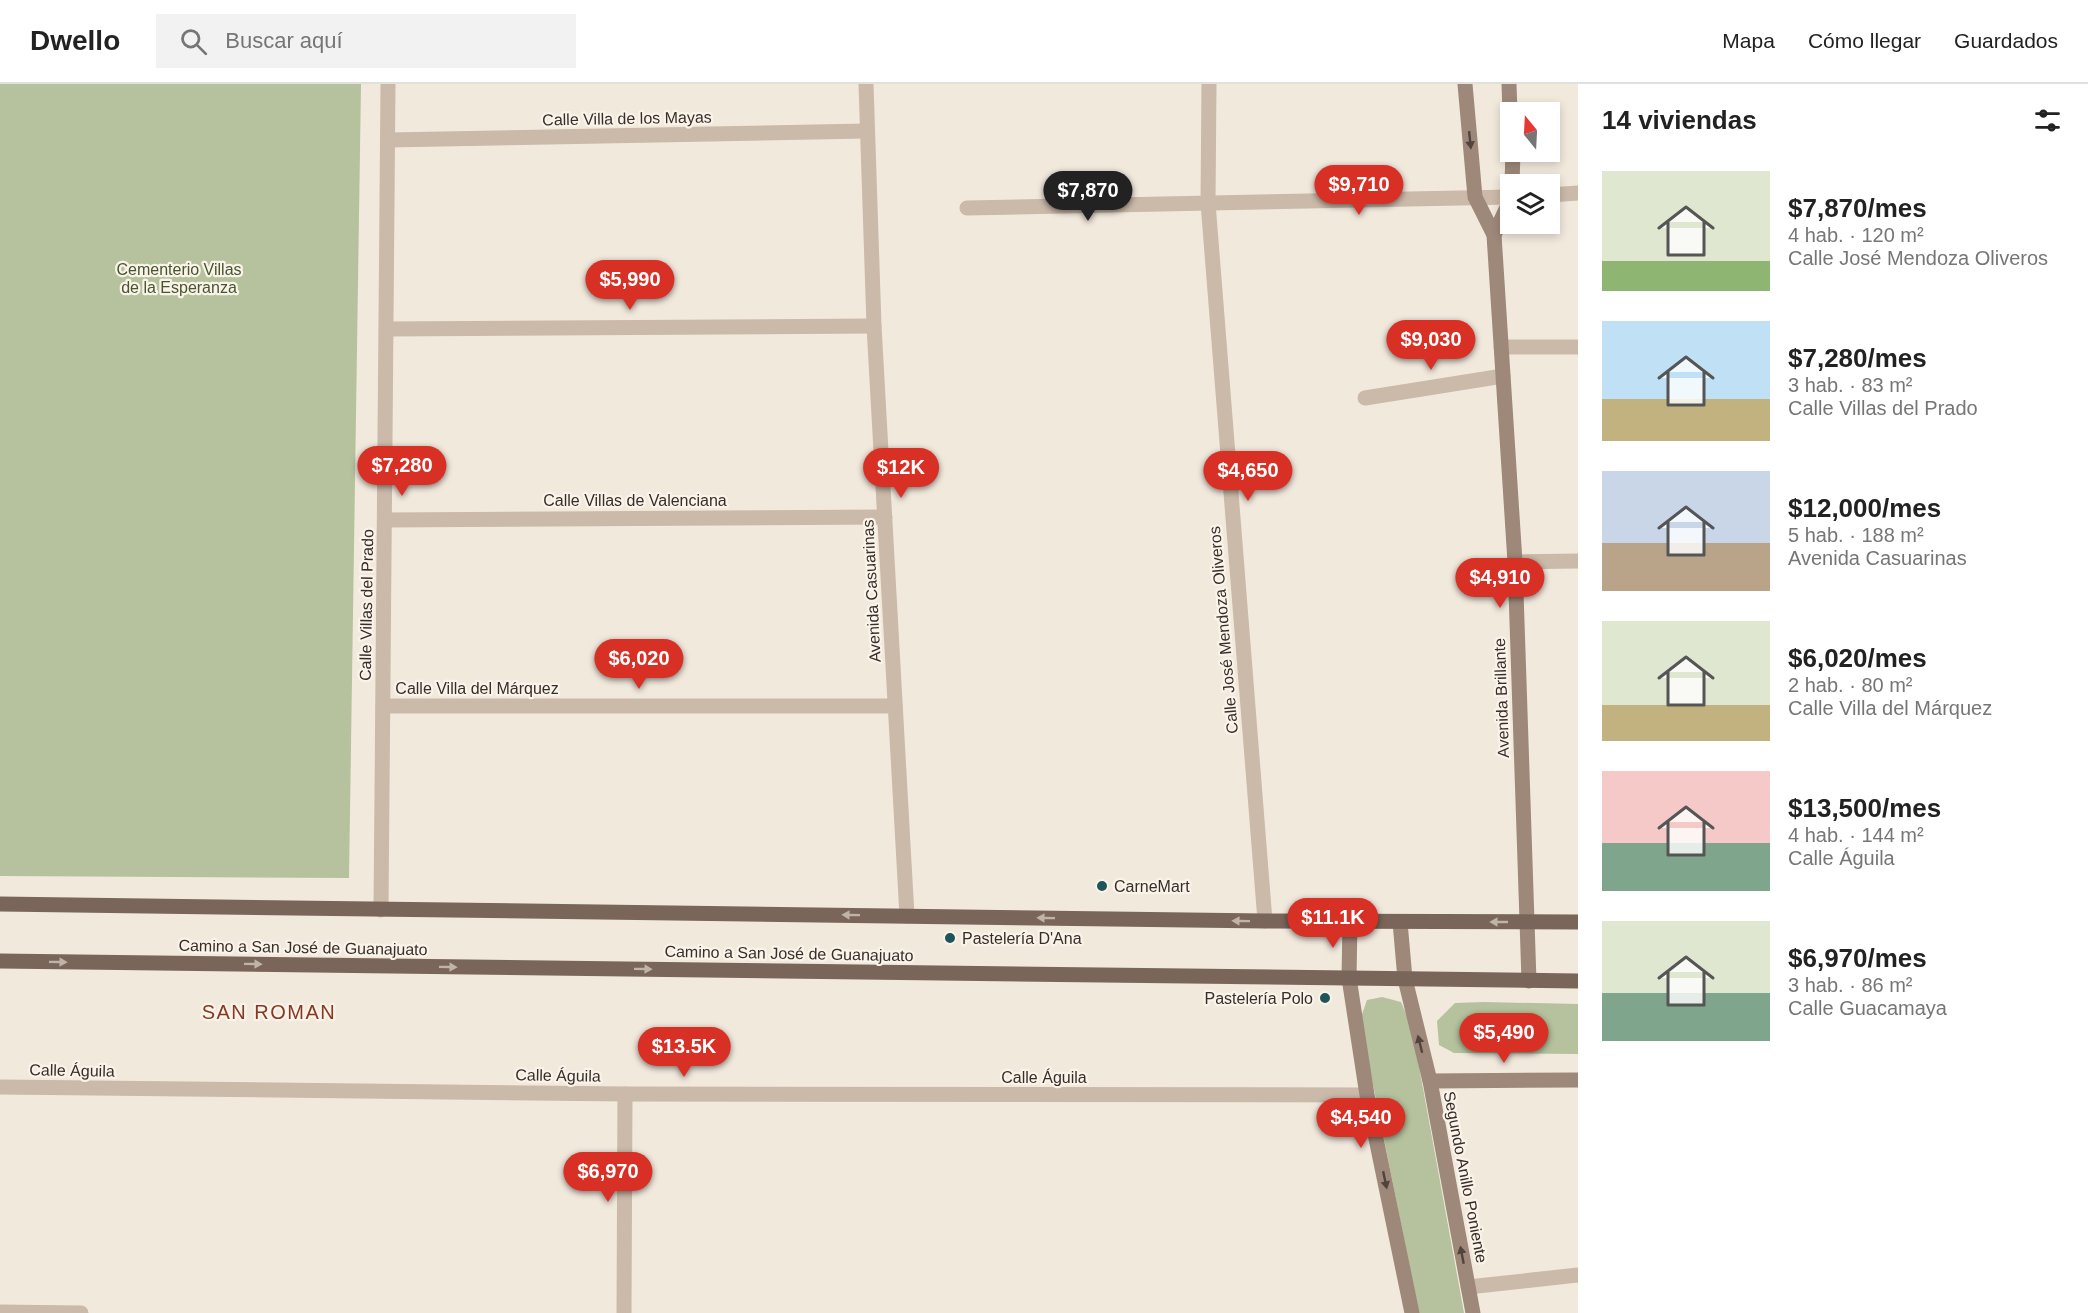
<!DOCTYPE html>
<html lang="es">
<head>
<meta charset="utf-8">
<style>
	body { margin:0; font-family:Helvetica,sans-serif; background:#f2f2f2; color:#222; height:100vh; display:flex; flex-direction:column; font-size:22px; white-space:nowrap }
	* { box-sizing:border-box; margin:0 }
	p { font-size:20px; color:#767676 }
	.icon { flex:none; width:33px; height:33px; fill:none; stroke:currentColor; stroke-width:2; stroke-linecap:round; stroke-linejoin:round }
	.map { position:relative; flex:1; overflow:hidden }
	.details { display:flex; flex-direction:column; background:#fff; width:510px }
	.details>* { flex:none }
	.needle { width:39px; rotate:342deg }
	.fabs { position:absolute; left:1500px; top:18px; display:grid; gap:12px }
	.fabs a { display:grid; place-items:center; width:60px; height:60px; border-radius:0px; background:#fff; box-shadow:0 3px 9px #0003; font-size:30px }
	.price { position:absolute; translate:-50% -51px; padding:0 14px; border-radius:21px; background:#d93025; color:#fff; font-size:20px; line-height:39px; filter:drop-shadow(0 2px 3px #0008) }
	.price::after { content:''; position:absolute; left:50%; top:36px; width:18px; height:14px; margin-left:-9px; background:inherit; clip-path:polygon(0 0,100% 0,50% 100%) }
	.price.on { background:#222; color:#fff }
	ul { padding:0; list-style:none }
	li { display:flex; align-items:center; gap:18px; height:150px; padding:0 24px }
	li span { display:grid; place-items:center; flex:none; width:168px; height:120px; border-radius:0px; color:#555 }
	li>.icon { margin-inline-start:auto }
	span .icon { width:72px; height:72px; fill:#fffc; stroke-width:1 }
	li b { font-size:26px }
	h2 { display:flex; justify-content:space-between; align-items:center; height:72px; padding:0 24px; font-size:26px }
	header { display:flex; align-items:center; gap:36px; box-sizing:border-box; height:84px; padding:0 30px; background:#fff; border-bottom:2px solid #e0e0e0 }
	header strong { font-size:28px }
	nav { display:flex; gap:33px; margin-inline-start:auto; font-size:21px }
	.search { width:420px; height:54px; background:#f2f2f2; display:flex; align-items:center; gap:15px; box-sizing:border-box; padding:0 21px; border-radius:0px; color:#767676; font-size:22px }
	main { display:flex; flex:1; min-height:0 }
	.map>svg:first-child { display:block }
</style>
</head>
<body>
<header>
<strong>Dwello</strong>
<div class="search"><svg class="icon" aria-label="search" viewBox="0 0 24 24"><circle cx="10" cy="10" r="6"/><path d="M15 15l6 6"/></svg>Buscar aquí</div>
<nav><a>Mapa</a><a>Cómo llegar</a><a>Guardados</a></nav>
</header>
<main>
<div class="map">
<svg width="1578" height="1229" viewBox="0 0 1578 1229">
	<rect width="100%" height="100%" fill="#f2e9dd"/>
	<g fill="#b5c29d">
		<path d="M0,0H361L349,794L0,792Z"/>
		<path d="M1382,913L1401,918L1412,944L1464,1229H1419L1360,936L1367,916Z"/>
		<path d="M1484,918L1578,920V970L1454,969L1439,961L1437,937L1455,919Z"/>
	</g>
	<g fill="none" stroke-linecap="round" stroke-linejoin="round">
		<g stroke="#cbb9a9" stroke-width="15">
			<path d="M866,0L874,242L907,832"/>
			<path d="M1209,0L1208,119L1265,837"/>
			<path d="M388,56L867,47"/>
			<path d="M1550,111L1578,109"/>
			<path d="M967,124L1510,113"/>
			<path d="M386,245L874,242"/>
			<path d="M1501,263H1578"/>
			<path d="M1365,314L1503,292"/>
			<path d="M385,436L885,433"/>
			<path d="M1515,478L1578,477"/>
			<path d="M383,622H895"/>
			<path d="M381,826L388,0"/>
			<path d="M0,1003L625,1010L1367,1011"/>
			<path d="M1468,1203L1578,1191"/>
			<path d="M0,1228L81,1229"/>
			<path d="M624,1229L625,1010"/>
		</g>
		<g stroke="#9e887a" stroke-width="15">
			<path d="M1465,0L1475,113L1494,151L1515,478L1529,897"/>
			<path d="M1509,0L1510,29"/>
			<path d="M1512,100L1513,68"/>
			<path d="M1494,151L1510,117"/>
			<path d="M1350,837L1349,894L1367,1011L1412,1229"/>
			<path d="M1400,838L1405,895L1430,997L1473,1229"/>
			<path d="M1430,997L1578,996"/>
		</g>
		<g stroke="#7a655a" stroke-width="15">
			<path d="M0,820L1265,837L1578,838"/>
			<path d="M0,877L1578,897"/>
		</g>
	</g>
	<defs><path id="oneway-solid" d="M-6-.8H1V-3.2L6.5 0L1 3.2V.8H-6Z" transform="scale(1.5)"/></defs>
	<g fill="#52443d">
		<use href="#oneway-solid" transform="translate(1470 56) rotate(84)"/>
		<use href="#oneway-solid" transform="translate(1420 960) rotate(-104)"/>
		<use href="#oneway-solid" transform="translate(1385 1096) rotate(78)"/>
		<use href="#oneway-solid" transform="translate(1462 1171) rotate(-101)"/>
	</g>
	<g fill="#c0b3a9">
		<use href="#oneway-solid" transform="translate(851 831) rotate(-179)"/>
		<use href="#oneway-solid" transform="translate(1046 834) rotate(-179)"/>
		<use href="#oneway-solid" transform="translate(1241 837) rotate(-179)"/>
		<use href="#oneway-solid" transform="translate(1499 838) rotate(180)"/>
		<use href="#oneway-solid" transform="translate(58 878) rotate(1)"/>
		<use href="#oneway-solid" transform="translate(253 880) rotate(1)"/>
		<use href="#oneway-solid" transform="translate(448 883) rotate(1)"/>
		<use href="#oneway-solid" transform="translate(643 885) rotate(1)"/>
	</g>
	<g fill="#1e5559" stroke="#faf3ea" stroke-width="2">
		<circle cx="1102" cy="802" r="6"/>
		<circle cx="950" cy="854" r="6"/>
		<circle cx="1325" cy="914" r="6"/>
	</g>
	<g text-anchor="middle" stroke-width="4.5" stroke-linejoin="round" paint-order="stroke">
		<g font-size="16" fill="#382e29" stroke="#faf3ea">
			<text transform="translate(627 34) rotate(-1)" y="6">Calle Villa de los Mayas</text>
			<text x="635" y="422">Calle Villas de Valenciana</text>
			<text transform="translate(871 507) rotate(-93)" y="6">Avenida Casuarinas</text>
			<text transform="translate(366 521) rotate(-89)" y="6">Calle Villas del Prado</text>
			<text transform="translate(1223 546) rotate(-95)" y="6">Calle José Mendoza Oliveros</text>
			<text x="477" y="610">Calle Villa del Márquez</text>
			<text transform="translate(1501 614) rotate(-92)" y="6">Avenida Brillante</text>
			<text transform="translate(303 863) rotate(1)" y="6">Camino a San José de Guanajuato</text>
			<text transform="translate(789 869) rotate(1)" y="6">Camino a San José de Guanajuato</text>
			<text transform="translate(72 986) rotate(1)" y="6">Calle Águila</text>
			<text transform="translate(558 991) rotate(1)" y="6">Calle Águila</text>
			<text x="1044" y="999">Calle Águila</text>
			<text transform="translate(1466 1093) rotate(79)" y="6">Segundo Anillo Poniente</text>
		</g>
		<g font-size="16" fill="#47562d" stroke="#faf3ea">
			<text x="179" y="191">Cementerio Villas<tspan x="179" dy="18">de la Esperanza</tspan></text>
		</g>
		<g font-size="16" fill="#382e29" stroke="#faf3ea" text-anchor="start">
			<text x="1114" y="808">CarneMart</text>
			<text x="962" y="860">Pastelería D'Ana</text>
			<text x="1313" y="920" text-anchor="end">Pastelería Polo</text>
		</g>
		<g font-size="20" letter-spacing="1.5" fill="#863a22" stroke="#faf3ea">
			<text x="269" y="935">SAN ROMAN</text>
		</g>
	</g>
</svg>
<div class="fabs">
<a><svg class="needle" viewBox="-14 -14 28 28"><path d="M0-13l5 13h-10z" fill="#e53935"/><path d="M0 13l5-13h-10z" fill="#767676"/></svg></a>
<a><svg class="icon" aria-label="layers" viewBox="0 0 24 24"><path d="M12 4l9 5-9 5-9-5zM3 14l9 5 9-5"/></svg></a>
</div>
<b class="price" style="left:1359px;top:132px">$9,710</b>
<b class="price on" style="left:1088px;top:138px">$7,870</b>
<b class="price" style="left:630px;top:227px">$5,990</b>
<b class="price" style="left:1431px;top:287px">$9,030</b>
<b class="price" style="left:402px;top:413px">$7,280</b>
<b class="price" style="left:901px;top:415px">$12K</b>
<b class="price" style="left:1248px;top:418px">$4,650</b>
<b class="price" style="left:1500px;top:525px">$4,910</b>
<b class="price" style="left:639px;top:606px">$6,020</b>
<b class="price" style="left:1333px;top:865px">$11.1K</b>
<b class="price" style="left:1504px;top:980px">$5,490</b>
<b class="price" style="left:684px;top:994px">$13.5K</b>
<b class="price" style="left:1361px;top:1065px">$4,540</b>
<b class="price" style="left:608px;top:1119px">$6,970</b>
</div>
<section class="details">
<h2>14 viviendas<svg class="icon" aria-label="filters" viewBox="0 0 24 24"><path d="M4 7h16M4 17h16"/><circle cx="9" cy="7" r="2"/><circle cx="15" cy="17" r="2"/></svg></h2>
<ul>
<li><span style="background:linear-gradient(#dfe7d0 75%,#8fb573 0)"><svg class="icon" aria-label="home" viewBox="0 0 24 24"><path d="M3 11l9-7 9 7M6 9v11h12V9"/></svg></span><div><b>$7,870/mes</b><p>4 hab. · 120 m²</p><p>Calle José Mendoza Oliveros</p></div></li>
<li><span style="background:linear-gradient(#bfe0f5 65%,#c2b280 0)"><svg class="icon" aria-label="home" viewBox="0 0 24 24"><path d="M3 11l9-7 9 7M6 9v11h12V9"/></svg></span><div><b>$7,280/mes</b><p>3 hab. · 83 m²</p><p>Calle Villas del Prado</p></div></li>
<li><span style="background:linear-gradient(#c9d6e8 60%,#b9a48a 0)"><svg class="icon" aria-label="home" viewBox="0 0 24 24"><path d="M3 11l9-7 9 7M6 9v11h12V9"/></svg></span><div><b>$12,000/mes</b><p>5 hab. · 188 m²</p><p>Avenida Casuarinas</p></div></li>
<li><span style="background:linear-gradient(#dfe7d0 70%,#c2b280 0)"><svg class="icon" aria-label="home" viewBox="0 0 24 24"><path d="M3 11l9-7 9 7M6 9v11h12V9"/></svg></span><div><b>$6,020/mes</b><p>2 hab. · 80 m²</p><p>Calle Villa del Márquez</p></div></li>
<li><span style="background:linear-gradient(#f6c9c9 60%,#7fa58c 0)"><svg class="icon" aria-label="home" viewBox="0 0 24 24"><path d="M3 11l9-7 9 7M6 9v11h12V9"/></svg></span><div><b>$13,500/mes</b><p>4 hab. · 144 m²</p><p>Calle Águila</p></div></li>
<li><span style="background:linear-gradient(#dfe7d0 60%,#7fa58c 0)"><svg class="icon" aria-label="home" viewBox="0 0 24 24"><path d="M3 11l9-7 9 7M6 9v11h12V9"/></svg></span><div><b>$6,970/mes</b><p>3 hab. · 86 m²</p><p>Calle Guacamaya</p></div></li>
</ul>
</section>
</main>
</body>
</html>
